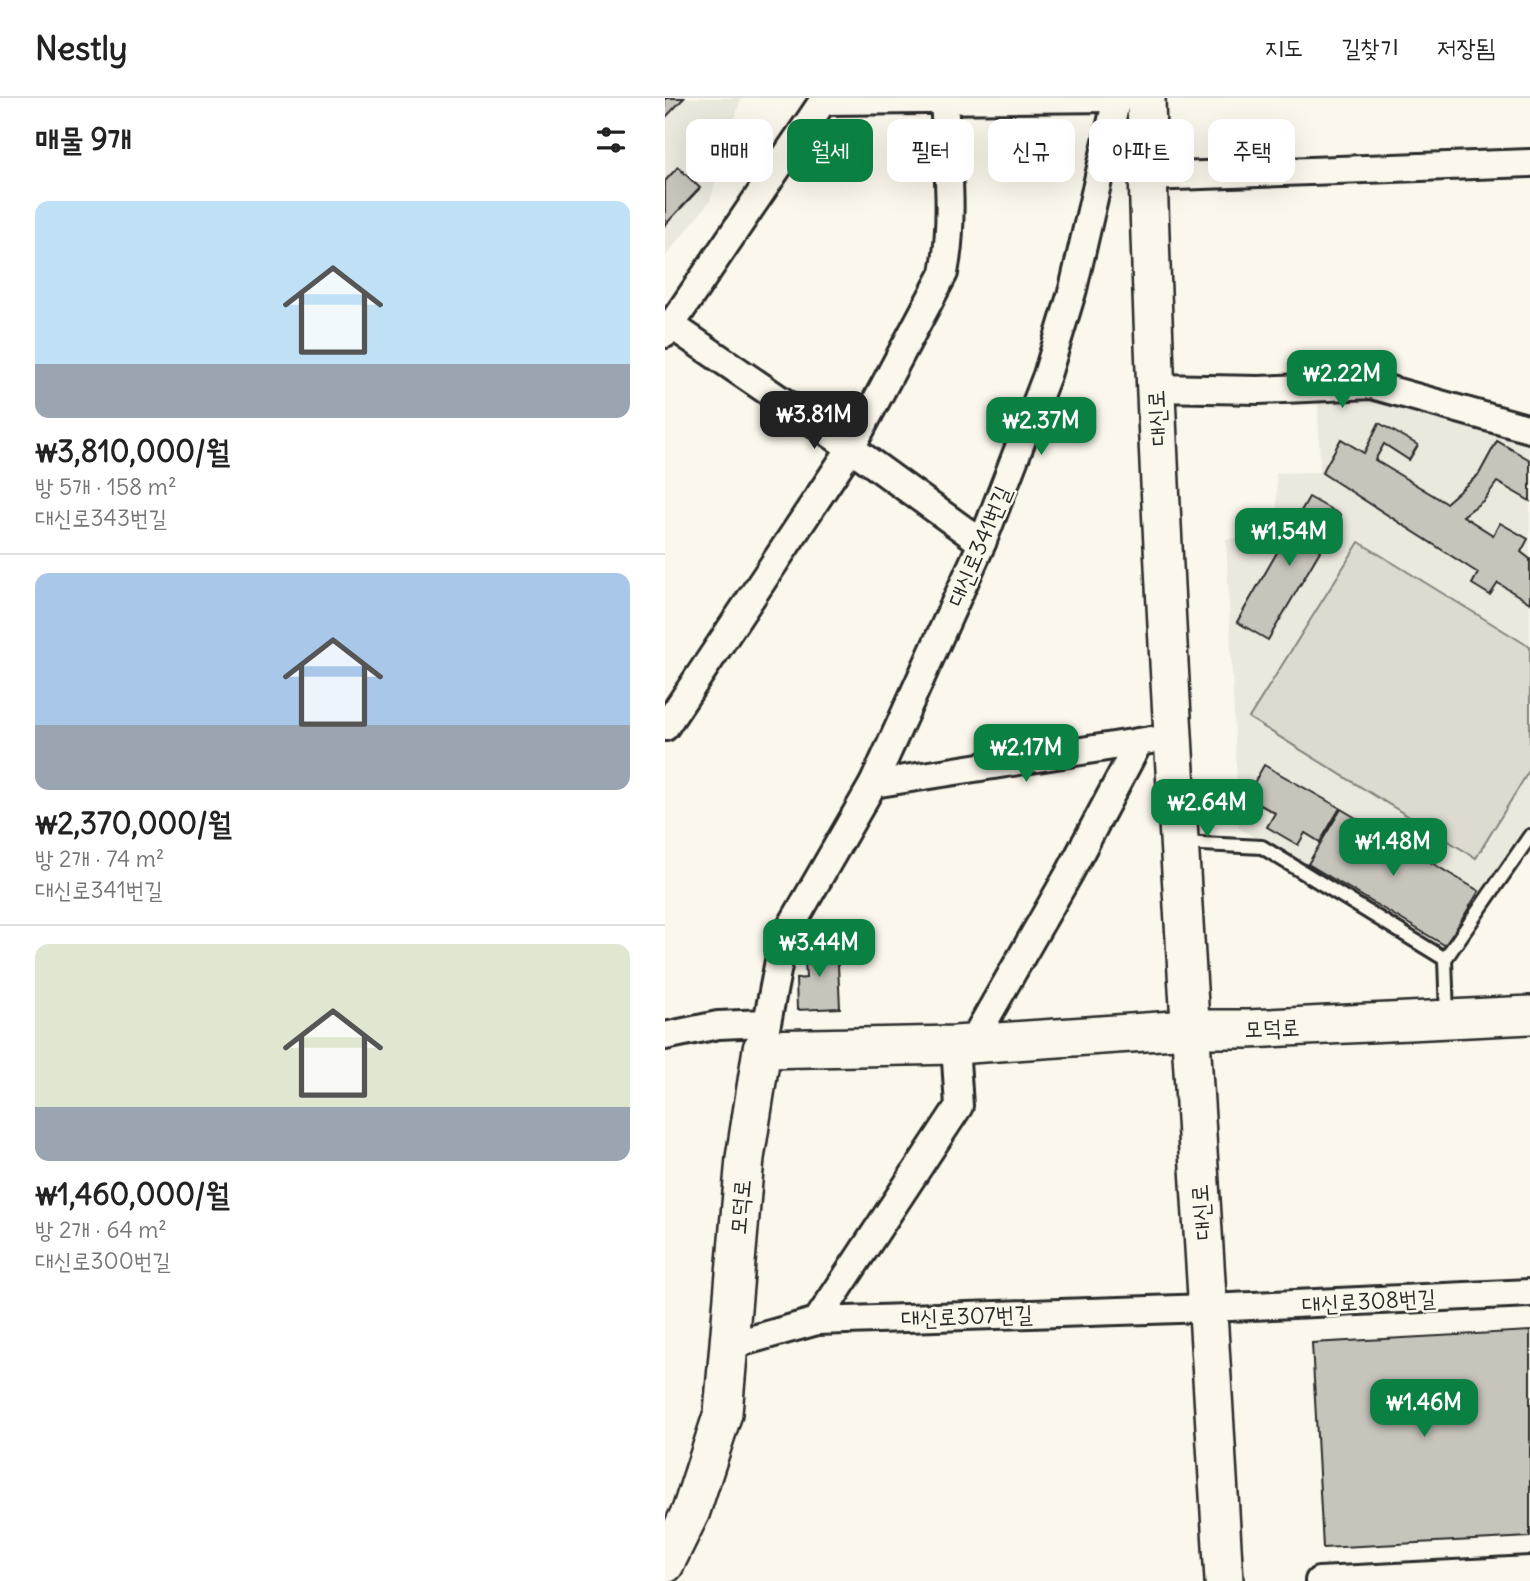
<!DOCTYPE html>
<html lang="ko">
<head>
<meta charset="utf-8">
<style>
	body { margin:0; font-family:Delius,"Poor Story",sans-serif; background:#f6f6f6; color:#222; height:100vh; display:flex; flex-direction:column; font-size:26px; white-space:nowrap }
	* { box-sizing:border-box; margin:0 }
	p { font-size:23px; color:#767676 }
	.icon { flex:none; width:38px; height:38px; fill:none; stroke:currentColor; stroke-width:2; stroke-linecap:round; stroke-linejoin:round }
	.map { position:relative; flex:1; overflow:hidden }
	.details { display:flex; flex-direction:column; background:#fff; width:665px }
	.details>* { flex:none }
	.hud { position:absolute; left:21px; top:21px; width:665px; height:63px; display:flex; gap:14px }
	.price { position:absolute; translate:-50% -60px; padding:0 16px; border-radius:14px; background:#0b8043; color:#fff; font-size:23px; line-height:46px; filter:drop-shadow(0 2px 4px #0008) }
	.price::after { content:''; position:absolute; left:50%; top:42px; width:21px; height:16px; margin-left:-10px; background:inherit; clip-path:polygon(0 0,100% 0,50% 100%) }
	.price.active { background:#222; color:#fff }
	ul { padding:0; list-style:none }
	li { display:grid; align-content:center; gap:14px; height:371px; padding:0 35px }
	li+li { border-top:2px solid #e0e0e0 }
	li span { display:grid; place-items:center; height:217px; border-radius:14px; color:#555 }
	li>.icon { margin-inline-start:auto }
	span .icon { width:126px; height:126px; fill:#fffc; stroke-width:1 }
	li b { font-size:30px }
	h2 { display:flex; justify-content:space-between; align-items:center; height:84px; padding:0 35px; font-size:30px }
	.tag { padding:0 24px; border-radius:14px; background:#fff; box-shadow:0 7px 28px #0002; font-size:24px; line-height:63px }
	.tag.active { background:#0b8043; color:#fff }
	header { display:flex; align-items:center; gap:42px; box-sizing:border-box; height:98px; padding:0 35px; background:#fff; border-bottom:2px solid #e0e0e0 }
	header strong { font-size:33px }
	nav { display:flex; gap:38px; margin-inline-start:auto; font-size:24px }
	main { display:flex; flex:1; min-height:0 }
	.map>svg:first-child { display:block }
</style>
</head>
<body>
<header>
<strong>Nestly</strong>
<nav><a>지도</a><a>길찾기</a><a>저장됨</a></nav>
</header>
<main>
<section class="details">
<h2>매물 9개<svg class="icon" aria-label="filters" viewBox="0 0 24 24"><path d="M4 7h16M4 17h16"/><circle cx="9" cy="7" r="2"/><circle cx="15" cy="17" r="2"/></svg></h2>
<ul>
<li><span style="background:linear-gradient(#bfe0f5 75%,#9aa5b1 0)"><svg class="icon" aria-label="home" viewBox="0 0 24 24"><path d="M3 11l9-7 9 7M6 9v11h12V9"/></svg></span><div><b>₩3,810,000/월</b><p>방 5개 · 158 m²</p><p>대신로343번길</p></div></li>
<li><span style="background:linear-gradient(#a9c7e8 70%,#9aa5b1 0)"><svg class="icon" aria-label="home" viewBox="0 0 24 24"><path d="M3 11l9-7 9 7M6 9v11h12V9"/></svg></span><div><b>₩2,370,000/월</b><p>방 2개 · 74 m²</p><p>대신로341번길</p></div></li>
<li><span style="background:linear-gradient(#dfe7d0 75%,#9aa5b1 0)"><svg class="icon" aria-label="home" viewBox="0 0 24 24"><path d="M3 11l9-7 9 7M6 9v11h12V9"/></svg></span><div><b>₩1,460,000/월</b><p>방 2개 · 64 m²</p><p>대신로300번길</p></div></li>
</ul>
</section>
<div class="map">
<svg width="865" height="1483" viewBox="0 0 865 1483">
	<rect width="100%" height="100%" fill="#fbf7ec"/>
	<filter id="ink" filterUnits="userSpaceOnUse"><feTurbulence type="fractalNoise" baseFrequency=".0143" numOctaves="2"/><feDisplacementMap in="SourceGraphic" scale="14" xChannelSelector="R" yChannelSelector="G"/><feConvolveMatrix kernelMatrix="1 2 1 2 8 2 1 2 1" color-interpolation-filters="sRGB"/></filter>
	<g filter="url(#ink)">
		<g fill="#ebe8de">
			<path d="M0,0H76L45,103L0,159Z"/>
			<path d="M710,302L865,345V727L781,854L574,730L561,441L613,438L611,375L655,374L653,304Z"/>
		</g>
		<path fill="#dddad0" stroke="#84827e" stroke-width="2" d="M694,444L865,549V671L811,760L584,620Z"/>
		<g fill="#c7c4bc" stroke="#2b2b2b" stroke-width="2">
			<path d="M0,0H19L0,20Z"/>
			<path d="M13,69L35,90L0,127V83Z"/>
			<path d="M714,325L753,347L744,362L719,346L710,362L781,405L814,376L832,343L865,362V403L832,384L819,402L798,418L828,437L835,425L863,441L856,454L865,461V505L833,485L825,497L807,486L813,475L657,375L676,341L699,355Z"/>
			<path d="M644,399L676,417L603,542L572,524Z"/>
			<path d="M599,667L675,710L655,744L640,735L633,747L602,729L610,715L581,699Z"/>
			<path d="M676,711L814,793L781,848L643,766Z"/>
			<path d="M172,845L175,910L132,912L131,881L141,880L139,847Z"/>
			<path d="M865,1233V1439L658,1450L647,1245Z"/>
		</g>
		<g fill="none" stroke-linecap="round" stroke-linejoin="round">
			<g stroke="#2b2b2b" stroke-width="18">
				<g id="lane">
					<path d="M517,745L597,749L780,861"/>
					<path d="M782,918L780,861L865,738"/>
				</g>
			</g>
			<g stroke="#2b2b2b" stroke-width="32">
				<g id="street">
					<path d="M159,3L453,0"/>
					<path d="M482,79L865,65"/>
					<path d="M6,227L186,350L317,445"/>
					<path d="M0,236L160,0"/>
					<path d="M490,290L594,292L707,287L865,331"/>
					<path d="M0,629L186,350L279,175C290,118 282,59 279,2"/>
					<path d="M208,686L486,642"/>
					<path d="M0,938L53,927L101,925"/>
					<path d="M307,945L405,774L474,644"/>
					<path d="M97,951L118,842L208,686L317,445L382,277L408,191L452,0"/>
					<path d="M152,1223L294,1008L290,947"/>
					<path d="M63,1248L152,1223L543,1210L865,1195"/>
					<path d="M654,1483L865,1472"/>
				</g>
			</g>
			<g stroke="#2b2b2b" stroke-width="42">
				<g id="secondary">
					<path d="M481,0C493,495 531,989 559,1483"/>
					<path d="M0,1466L26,1413L58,1315L80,1060L97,951L290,947L524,931H583L865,917"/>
				</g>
			</g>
			<use href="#lane" stroke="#fbf7ec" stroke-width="12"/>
			<use href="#street" stroke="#fbf7ec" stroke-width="26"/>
			<use href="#secondary" stroke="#fbf7ec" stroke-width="37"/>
		</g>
	</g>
	<g text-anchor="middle" stroke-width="5" stroke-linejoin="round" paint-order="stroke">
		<g font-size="23" fill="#2b2b2b" stroke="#fbf7ec">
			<text transform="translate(492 320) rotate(-93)" y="8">대신로</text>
			<text transform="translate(314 448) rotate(-67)" y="8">대신로341번길</text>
			<text transform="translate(607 930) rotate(-2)" y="8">모덕로</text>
			<text transform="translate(75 1109) rotate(-85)" y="8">모덕로</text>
			<text transform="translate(536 1114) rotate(-94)" y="8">대신로</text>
			<text transform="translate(704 1203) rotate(-3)" y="8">대신로308번길</text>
			<text transform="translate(302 1218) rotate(-2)" y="8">대신로307번길</text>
		</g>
	</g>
</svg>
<b class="price" style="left:677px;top:312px">₩2.22M</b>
<b class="price active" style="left:149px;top:353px">₩3.81M</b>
<b class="price" style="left:376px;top:359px">₩2.37M</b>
<b class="price" style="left:624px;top:470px">₩1.54M</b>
<b class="price" style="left:361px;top:686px">₩2.17M</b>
<b class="price" style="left:542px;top:741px">₩2.64M</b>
<b class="price" style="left:728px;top:780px">₩1.48M</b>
<b class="price" style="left:154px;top:881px">₩3.44M</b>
<b class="price" style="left:759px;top:1341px">₩1.46M</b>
<div class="hud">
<a class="tag">매매</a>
<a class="tag active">월세</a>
<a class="tag">필터</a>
<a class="tag">신규</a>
<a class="tag">아파트</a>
<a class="tag">주택</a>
</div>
</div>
</main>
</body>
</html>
